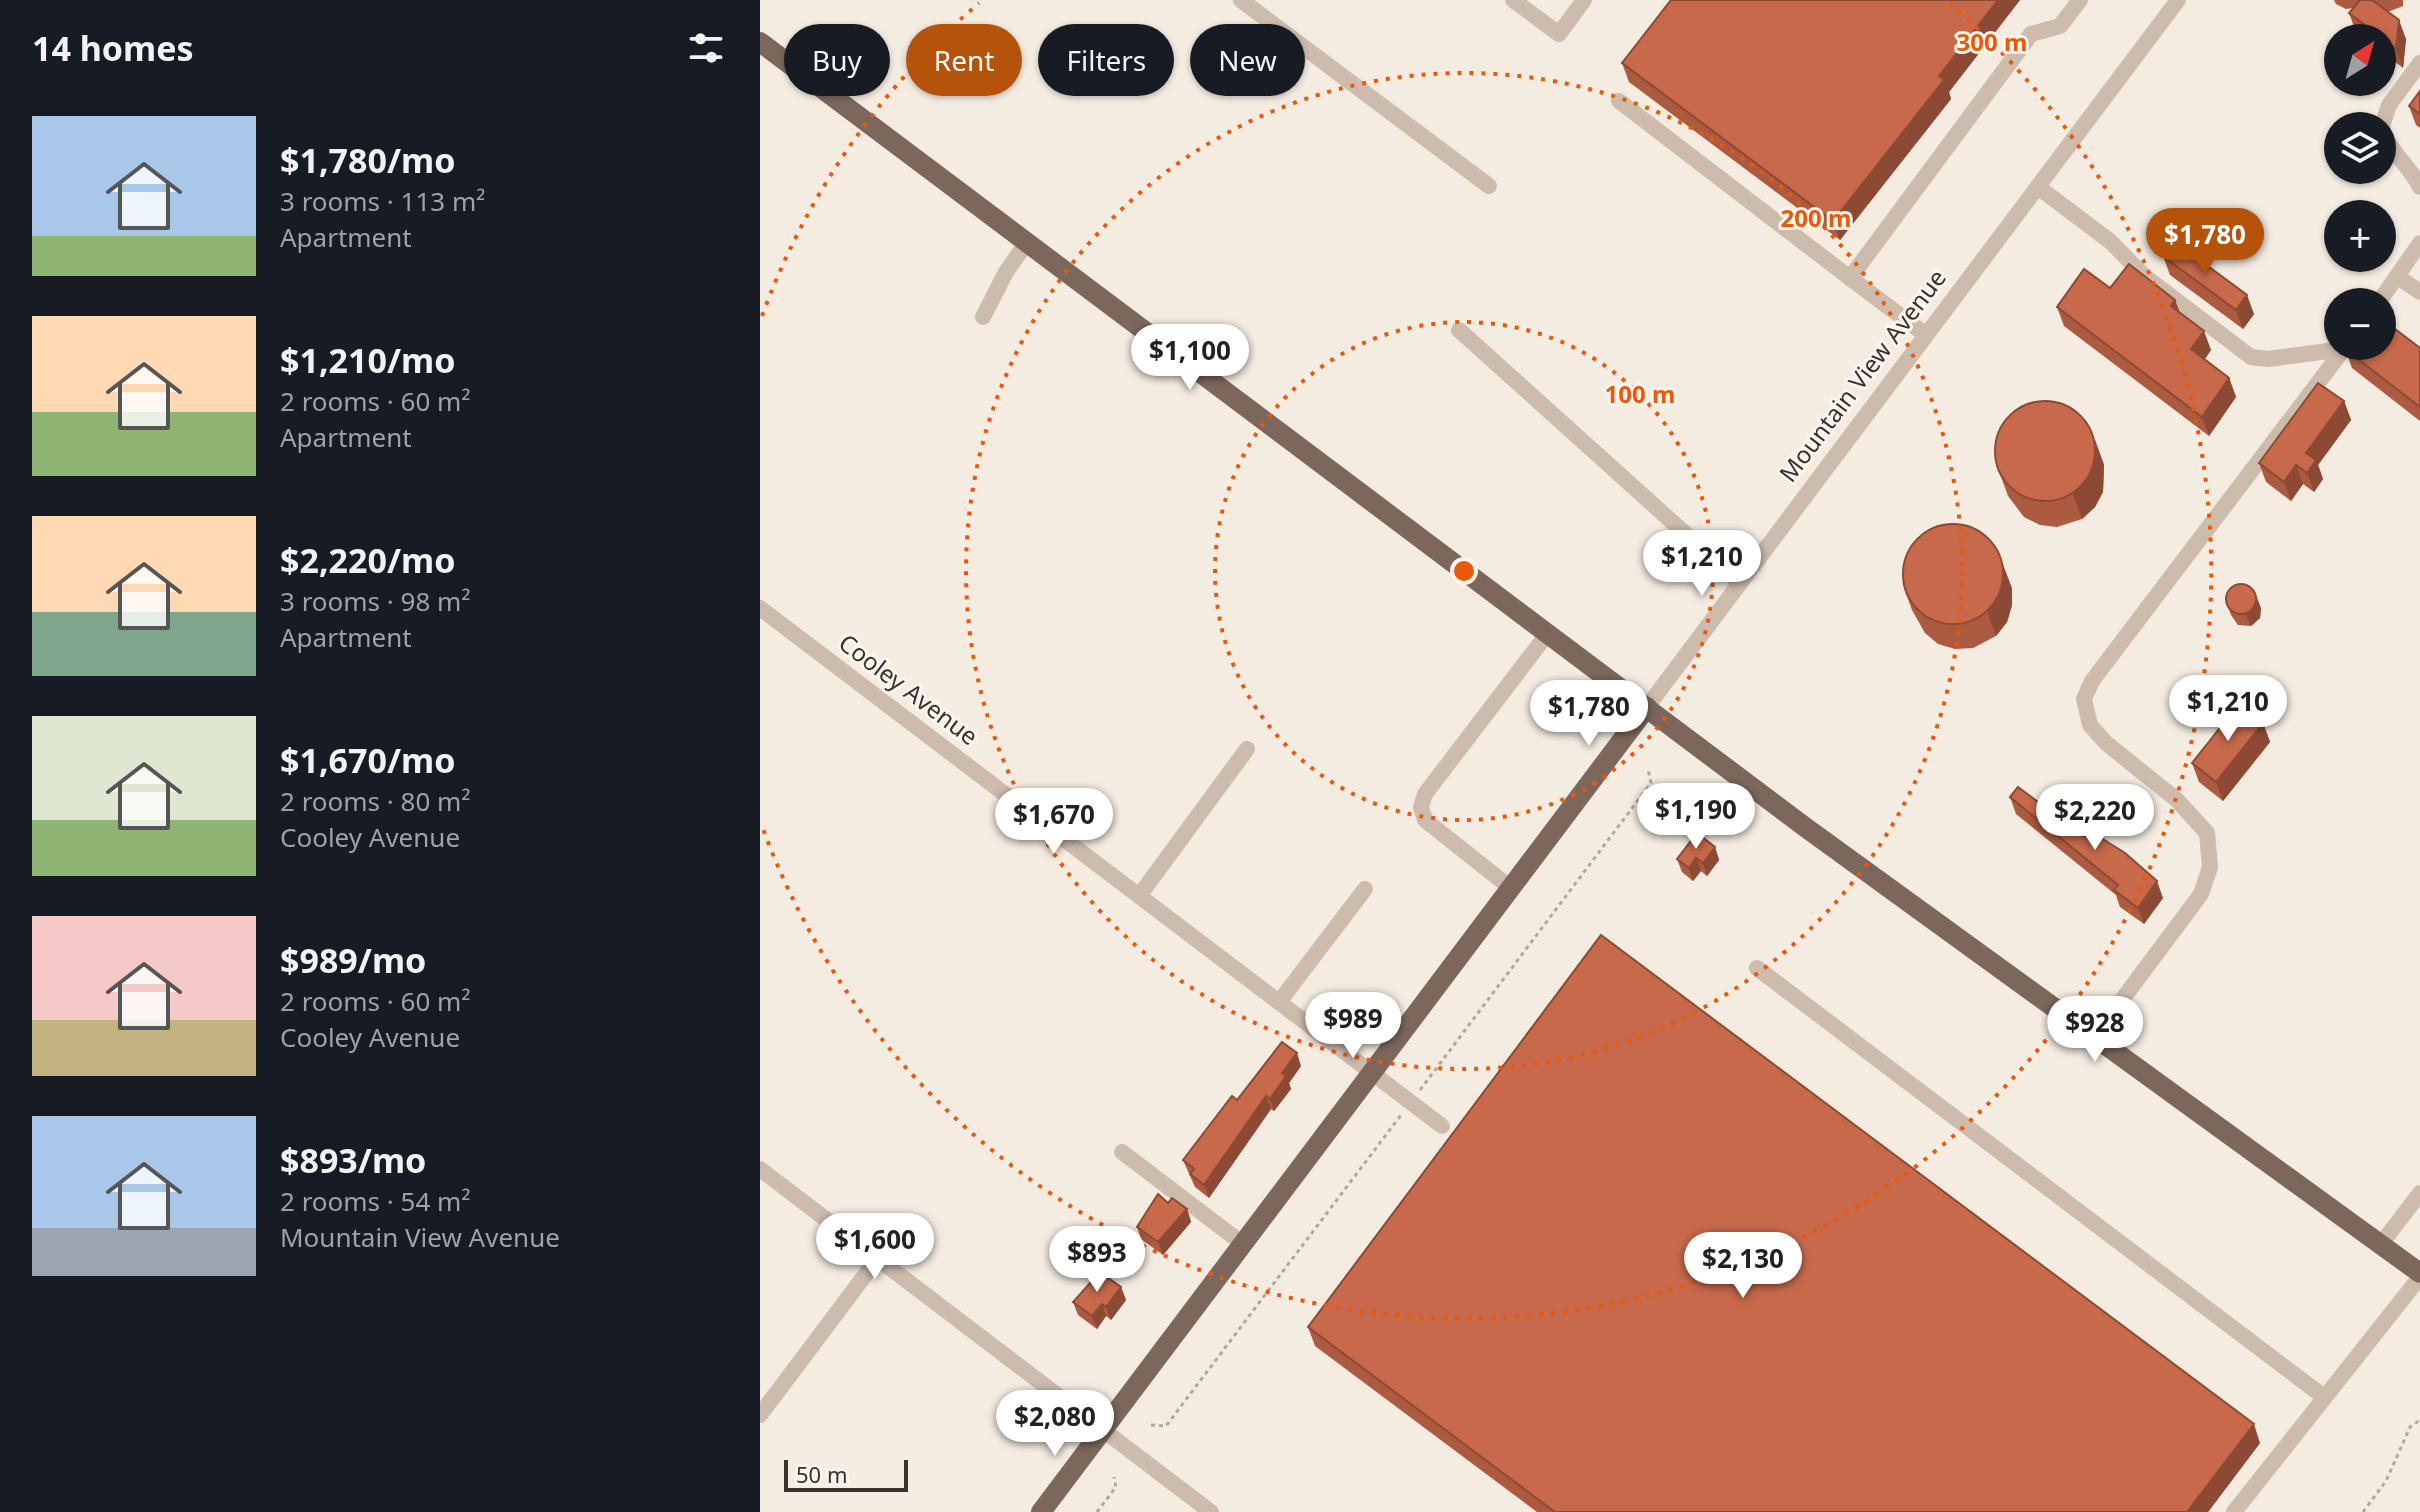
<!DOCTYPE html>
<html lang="en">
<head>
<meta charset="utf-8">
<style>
	body { margin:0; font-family:"Noto Sans",sans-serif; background:#242831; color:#f1f3f6; height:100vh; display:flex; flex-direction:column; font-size:30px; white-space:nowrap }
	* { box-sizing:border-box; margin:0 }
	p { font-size:26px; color:#9ea1a6 }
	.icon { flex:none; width:44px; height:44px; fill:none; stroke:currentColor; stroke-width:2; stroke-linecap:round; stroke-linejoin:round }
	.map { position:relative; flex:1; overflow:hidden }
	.panel { display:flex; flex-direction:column; background:#171b24; width:760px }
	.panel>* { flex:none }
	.guide { position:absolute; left:24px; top:24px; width:760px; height:72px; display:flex; gap:16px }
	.needle { width:52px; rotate:37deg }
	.buttons { position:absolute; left:1564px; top:24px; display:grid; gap:16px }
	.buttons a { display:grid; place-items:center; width:72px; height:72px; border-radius:50%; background:#171b24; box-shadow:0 2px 6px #0004; font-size:40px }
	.scale { position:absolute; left:24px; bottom:20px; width:124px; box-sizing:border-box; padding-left:8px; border:4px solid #3b302b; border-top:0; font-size:22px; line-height:28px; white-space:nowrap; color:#3b302b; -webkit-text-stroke:6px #fbf5ee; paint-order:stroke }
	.price { position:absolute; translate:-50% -68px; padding:0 18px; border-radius:28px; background:#fff; color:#222; font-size:26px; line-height:52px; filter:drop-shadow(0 2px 4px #0008) }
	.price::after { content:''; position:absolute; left:50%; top:48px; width:24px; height:18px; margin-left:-12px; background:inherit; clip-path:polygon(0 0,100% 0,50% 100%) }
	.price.on { background:#b45309; color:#fff }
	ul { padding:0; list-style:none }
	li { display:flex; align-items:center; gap:24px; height:200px; padding:0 32px }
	li span { display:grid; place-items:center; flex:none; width:224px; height:160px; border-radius:0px; color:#555 }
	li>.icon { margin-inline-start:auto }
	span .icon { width:96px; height:96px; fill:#fffc; stroke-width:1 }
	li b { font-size:34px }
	h2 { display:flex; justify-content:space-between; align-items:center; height:96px; padding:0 32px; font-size:34px }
	.pill { padding:0 28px; border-radius:36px; background:#171b24; box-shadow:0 2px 6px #0004; font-size:28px; line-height:72px }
	.pill.on { background:#b45309; color:#fff }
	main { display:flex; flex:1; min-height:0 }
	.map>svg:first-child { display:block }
</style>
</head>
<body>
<main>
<section class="panel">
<h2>14 homes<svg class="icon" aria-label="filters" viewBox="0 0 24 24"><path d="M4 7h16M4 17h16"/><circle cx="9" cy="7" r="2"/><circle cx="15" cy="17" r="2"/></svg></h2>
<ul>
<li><span style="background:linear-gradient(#a9c7e8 75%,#8fb573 0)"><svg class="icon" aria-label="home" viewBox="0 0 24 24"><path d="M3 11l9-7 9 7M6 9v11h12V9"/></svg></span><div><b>$1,780/mo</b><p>3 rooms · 113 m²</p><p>Apartment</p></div></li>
<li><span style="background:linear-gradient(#ffd9b3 60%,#8fb573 0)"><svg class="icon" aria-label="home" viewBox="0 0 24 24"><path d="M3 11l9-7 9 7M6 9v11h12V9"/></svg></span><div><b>$1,210/mo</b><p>2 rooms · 60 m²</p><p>Apartment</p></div></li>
<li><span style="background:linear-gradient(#ffd9b3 60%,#7fa58c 0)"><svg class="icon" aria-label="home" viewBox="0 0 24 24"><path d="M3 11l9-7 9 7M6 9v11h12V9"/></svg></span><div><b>$2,220/mo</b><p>3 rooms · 98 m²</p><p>Apartment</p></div></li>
<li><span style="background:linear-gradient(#dfe7d0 65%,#8fb573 0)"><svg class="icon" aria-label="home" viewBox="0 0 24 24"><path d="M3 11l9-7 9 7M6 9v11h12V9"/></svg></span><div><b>$1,670/mo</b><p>2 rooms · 80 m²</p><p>Cooley Avenue</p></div></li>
<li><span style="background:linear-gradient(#f6c9c9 65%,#c2b280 0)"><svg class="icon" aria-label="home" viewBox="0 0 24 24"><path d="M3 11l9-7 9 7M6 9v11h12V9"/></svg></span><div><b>$989/mo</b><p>2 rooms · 60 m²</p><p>Cooley Avenue</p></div></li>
<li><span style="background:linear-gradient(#a9c7e8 70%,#9aa5b1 0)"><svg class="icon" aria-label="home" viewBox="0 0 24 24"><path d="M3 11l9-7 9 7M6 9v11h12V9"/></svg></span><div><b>$893/mo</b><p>2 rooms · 54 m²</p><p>Mountain View Avenue</p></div></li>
</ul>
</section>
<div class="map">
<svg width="1660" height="1512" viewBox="0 0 1660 1512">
	<rect width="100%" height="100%" fill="#f4ebe1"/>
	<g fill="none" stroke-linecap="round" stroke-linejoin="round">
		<g stroke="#b9a596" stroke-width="3" stroke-dasharray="4 4" stroke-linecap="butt">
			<path d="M660,1090L891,783L888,769"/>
			<path d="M391,1425L406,1426L641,1115"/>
			<path d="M337,1512L356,1487L354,1477"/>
			<path d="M1603,1512L1626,1481L1650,1427L1660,1420"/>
		</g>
		<g stroke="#cdbbac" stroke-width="16">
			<path d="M481,0L729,186"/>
			<path d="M753,0L799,34L824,0"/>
			<path d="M859,101L1090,278"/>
			<path d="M1622,126L1629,105L1660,63"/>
			<path d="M1622,128C1629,151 1649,165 1660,187"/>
			<path d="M1278,187L1351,242L1383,275L1491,357L1508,359L1583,349"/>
			<path d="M1638,277L1660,292"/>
			<path d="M1619,302L1660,243"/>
			<path d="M223,317L246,272L267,242"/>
			<path d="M699,330L979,582"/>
			<path d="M1166,335L1090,278L1271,34L1300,26L1320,0"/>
			<path d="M0,608L682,1126"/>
			<path d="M887,707L1418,0"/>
			<path d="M752,889L665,820L661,807L665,794L788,633"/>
			<path d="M379,896L487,749"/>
			<path d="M997,968L1564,1397"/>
			<path d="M519,1002L605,889"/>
			<path d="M1335,1036L1441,894L1450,867L1447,833L1417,800L1346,743L1330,725L1324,699L1332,681L1586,346"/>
			<path d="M362,1152L483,1244"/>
			<path d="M0,1169L451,1512"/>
			<path d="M1621,1244L1660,1193"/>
			<path d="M0,1415L118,1258"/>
			<path d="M1474,1512L1660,1277"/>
		</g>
		<g stroke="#7d675c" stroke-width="20">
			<path d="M0,42L1045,827L1660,1273"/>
			<path d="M281,1512L887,707"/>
		</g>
	</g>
	<g fill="#ac5a40">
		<path d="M911,0H1260L1189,92L1191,99L1080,240L869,82L862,63Z"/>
		<path d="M1574,0H1643V6L1628,12L1646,39L1643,68L1622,52V38H1604L1596,32L1589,13L1593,8L1586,9L1576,4Z"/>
		<path d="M1660,91V128L1656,125L1649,106Z"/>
		<path d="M1403,256L1494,314L1483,329L1410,275Z"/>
		<path d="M1350,288L1415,300L1420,313L1451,350L1445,359L1469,378L1476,397L1449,436L1304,326L1297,307Z"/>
		<path d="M1660,348V421L1592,368L1585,349Z"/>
		<path d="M1584,401L1591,420L1558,465L1563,479L1554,492L1543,484L1531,501L1506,482L1499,463Z"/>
		<path d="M1335,440L1344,465L1343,492L1335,507L1322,519L1297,527L1280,525L1264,517L1248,496L1239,471Z"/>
		<path d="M1143,585L1252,588V605L1247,622L1236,636L1213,648L1195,649L1178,644L1165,633L1152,610Z"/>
		<path d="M1466,602L1501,608L1500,618L1491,626L1478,625L1471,615Z"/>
		<path d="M1503,723L1510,742L1463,801L1439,782L1432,763Z"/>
		<path d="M1250,797L1403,898L1384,924L1360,907L1356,895L1256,814Z"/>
		<path d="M955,847L959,860L947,876L941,871L933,881L922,872L917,859Z"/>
		<path d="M541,1066L529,1083L531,1089L514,1111L511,1109L449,1198L435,1187L423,1160L477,1100Z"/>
		<path d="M408,1203L427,1209L431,1222L403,1255L381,1239L377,1227Z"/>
		<path d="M361,1287L366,1300L351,1320L346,1316L337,1329L318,1315L313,1302Z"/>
		<path d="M548,1327L1500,1443L1448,1512H777L555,1346Z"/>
	</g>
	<g fill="#8c4a34">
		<path d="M1238,0H1260L1189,92L1191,99L1080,240L1073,221L1179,76Z"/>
		<path d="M1639,20L1646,39L1643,68L1636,49Z"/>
		<path d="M1487,295L1494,314L1483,329L1476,310Z"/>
		<path d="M1415,300L1422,319L1411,306Z"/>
		<path d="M1444,331L1451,350L1438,368L1431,349Z"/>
		<path d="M1469,378L1476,397L1449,436L1442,417Z"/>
		<path d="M1584,401L1591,420L1558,465L1563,479L1554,492L1547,473L1546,453Z"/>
		<path d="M1335,440L1344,465L1343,492L1335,507L1322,519L1313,494Z"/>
		<path d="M1536,465L1543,484L1531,501L1524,482Z"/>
		<path d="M1242,562L1252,588V605L1247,622L1236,636L1227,611Z"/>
		<path d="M1496,595L1501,608L1500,618L1491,626L1486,614Z"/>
		<path d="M1503,723L1510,742L1463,801L1456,782Z"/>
		<path d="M955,847L959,860L947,876L943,863Z"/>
		<path d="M936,858L941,871L933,881L929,868Z"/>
		<path d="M1397,881L1403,898L1384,924L1378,908Z"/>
		<path d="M537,1053L541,1066L529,1083L531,1089L514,1111L510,1099L522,1073Z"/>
		<path d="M506,1096L511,1109L449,1198L444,1185Z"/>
		<path d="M427,1209L431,1222L403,1255L398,1242Z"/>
		<path d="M361,1287L366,1300L351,1320L346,1307Z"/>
		<path d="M342,1304L346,1316L337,1329L332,1316Z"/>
		<path d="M1494,1424L1500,1443L1448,1512H1427Z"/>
	</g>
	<g fill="#c8694b" stroke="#8c4a34" stroke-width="2">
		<path d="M911,0H1238L1179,76L1184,80L1073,221L862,63Z"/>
		<path d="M1600,0H1612L1639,20L1636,49L1589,13Z"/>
		<path d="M1660,91V114L1649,106Z"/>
		<path d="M1414,241L1487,295L1476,310L1403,256Z"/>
		<path d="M1369,264L1415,300L1411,306L1444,331L1431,349L1469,378L1442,417L1297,307L1324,269L1350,288Z"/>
		<path d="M1622,319L1660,348V407L1585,349L1588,346H1622Z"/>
		<path d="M1558,383L1584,401L1546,453L1556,460L1547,473L1536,465L1524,482L1499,463Z"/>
		<circle cx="1285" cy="451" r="50"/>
		<circle cx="1193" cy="574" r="50"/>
		<circle cx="1481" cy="599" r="15"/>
		<path d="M1479,704L1503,723L1456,782L1432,763Z"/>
		<path d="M1258,787L1325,837L1330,831L1365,853L1397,881L1378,908L1354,890L1358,885L1250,797Z"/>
		<path d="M937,833L955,847L943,863L936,858L929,868L917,859Z"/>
		<path d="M841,935L1494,1424L1427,1512H795L548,1327Z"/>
		<path d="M522,1042L537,1053L522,1073L526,1076L510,1099L506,1096L444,1185L430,1174L434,1169L423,1160L472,1096L477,1100Z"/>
		<path d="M398,1194L408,1203L412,1198L427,1209L398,1242L377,1227Z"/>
		<path d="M340,1272L361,1287L346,1307L342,1304L332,1316L313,1302Z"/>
	</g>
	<g fill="none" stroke="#e8590c" stroke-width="4" stroke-dasharray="4 8">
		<circle cx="704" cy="571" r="249"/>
		<circle cx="704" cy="571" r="498"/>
		<path d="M2 316A747 747 0 0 1 219 3M1189 3A747 747 0 1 1 2 826"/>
	</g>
	<g text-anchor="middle" stroke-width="6" stroke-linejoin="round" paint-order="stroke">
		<g font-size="24" fill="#3b302b" stroke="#fbf5ee">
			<text transform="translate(1103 376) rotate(-53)" y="8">Mountain View Avenue</text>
			<text transform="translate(148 690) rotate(37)" y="8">Cooley Avenue</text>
		</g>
	</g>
	<circle cx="704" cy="571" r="12" fill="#e8590c" stroke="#fbf5ee" stroke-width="4"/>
	<g font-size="24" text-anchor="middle" font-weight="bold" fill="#e8590c" stroke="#fbf5ee" stroke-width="6" stroke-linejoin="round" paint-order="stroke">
		<text x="1232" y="51">300 m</text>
		<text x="1056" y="227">200 m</text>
		<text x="880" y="403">100 m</text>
	</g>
</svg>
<div class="buttons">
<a><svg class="needle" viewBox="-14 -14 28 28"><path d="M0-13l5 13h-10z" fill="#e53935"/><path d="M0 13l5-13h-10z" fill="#9ea1a6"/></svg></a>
<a><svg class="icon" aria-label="layers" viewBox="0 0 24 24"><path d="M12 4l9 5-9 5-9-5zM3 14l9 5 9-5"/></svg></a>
<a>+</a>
<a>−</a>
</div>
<div class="scale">50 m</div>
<b class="price on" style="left:1445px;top:276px">$1,780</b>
<b class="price" style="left:430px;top:392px">$1,100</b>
<b class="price" style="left:942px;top:598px">$1,210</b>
<b class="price" style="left:1468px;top:743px">$1,210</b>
<b class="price" style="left:829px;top:748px">$1,780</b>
<b class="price" style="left:936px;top:851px">$1,190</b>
<b class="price" style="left:1335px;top:852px">$2,220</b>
<b class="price" style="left:294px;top:856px">$1,670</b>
<b class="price" style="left:593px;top:1060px">$989</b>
<b class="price" style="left:1335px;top:1064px">$928</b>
<b class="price" style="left:115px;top:1281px">$1,600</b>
<b class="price" style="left:337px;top:1294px">$893</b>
<b class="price" style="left:983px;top:1300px">$2,130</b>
<b class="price" style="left:295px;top:1458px">$2,080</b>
<div class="guide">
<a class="pill">Buy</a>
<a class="pill on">Rent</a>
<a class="pill">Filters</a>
<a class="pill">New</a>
</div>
</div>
</main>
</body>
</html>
